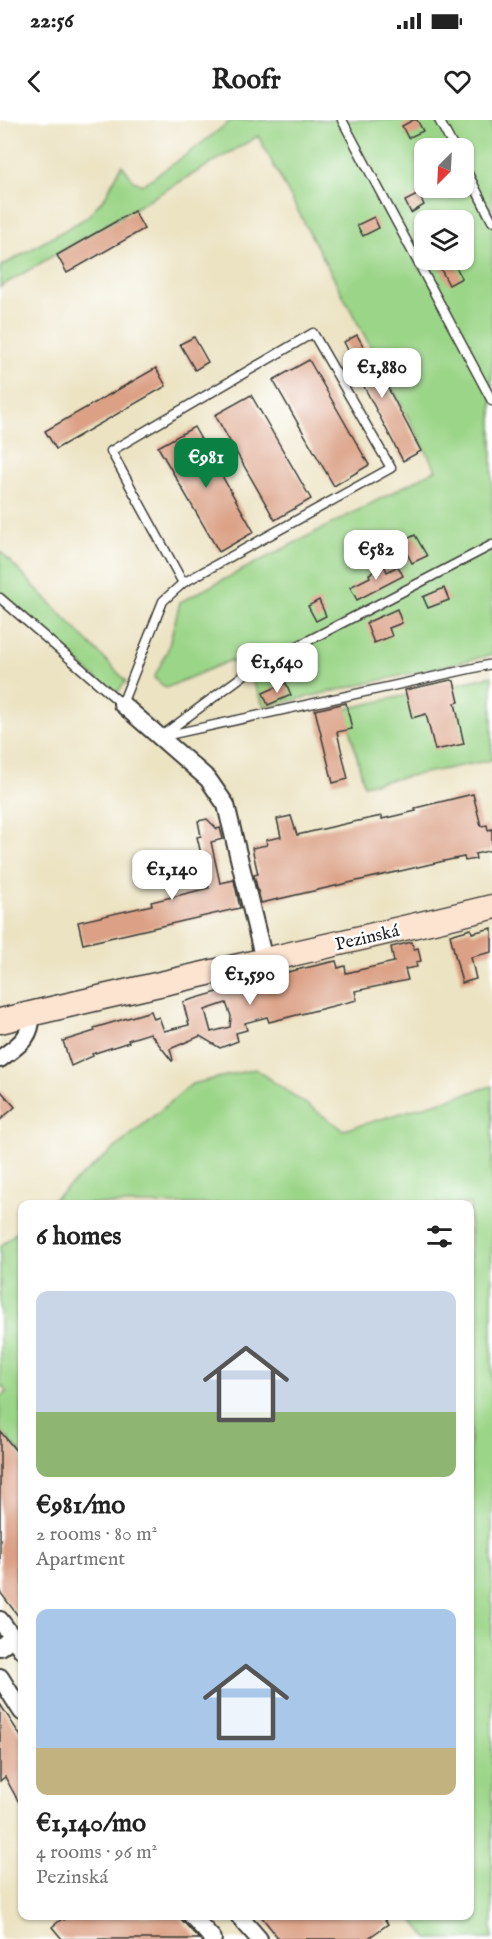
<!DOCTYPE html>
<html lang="en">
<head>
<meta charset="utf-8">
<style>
	body { margin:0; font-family:"IM FELL English",serif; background:#f2f2f2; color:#222; height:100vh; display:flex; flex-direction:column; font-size:22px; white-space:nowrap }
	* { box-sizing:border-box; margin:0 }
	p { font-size:20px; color:#767676 }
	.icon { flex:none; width:33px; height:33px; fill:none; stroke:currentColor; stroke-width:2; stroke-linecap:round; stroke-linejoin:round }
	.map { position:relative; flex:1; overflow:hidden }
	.sheet { position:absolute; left:18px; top:1080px; width:456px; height:720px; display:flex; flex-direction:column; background:#fff; border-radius:12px; box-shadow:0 2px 4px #0004 }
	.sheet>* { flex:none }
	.needle { width:39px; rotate:204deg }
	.controls { position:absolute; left:414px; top:18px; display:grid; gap:12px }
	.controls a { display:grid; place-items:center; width:60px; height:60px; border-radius:12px; background:#fff; box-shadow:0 2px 4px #0004; font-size:30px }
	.price { position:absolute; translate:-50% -51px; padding:0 14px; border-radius:12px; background:#fff; color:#222; font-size:20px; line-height:39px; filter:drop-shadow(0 2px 3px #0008) }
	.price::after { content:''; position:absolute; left:50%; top:36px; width:18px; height:14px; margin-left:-9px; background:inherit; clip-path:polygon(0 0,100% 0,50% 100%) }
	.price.current { background:#0b8043; color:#fff }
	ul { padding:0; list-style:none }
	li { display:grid; align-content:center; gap:12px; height:318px; padding:0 18px }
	li span { display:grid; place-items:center; height:186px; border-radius:12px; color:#555 }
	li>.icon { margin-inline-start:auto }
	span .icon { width:108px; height:108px; fill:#fffc; stroke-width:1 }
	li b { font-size:26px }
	h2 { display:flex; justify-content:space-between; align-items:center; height:72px; padding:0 18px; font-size:26px }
	.status { display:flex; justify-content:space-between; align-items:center; height:42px; padding:0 30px; background:#fff; direction:ltr }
	.status svg { height:16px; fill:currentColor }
	header { display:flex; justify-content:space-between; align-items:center; height:78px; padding:0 18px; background:#fff; font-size:27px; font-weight:700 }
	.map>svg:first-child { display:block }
</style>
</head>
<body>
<div class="status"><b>22:56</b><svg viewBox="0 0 49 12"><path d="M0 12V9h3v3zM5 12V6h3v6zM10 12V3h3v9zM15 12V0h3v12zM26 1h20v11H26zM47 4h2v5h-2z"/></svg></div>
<header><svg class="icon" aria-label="back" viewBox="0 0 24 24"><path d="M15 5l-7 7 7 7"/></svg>Roofr<svg class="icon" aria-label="heart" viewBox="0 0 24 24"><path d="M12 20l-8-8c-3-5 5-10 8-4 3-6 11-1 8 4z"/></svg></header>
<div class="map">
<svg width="492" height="1819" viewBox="0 0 492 1819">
	<rect width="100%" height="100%" fill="#fff"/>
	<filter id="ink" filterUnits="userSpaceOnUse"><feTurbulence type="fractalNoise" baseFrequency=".0167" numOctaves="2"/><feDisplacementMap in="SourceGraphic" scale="12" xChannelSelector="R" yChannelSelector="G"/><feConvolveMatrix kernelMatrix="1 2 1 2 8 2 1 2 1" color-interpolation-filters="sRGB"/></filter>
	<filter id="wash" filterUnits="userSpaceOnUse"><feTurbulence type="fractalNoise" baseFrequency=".008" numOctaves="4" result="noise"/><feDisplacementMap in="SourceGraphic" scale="24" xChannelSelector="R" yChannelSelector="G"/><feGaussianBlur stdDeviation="1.35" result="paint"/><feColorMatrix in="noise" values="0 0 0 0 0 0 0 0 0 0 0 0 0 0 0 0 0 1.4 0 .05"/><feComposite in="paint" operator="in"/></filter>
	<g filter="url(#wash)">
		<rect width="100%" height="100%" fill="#ece3c3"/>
		<g fill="#9bd588" stroke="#5c7852" stroke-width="1.5" fill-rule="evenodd">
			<path d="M232,0H492V535L264,587L246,548L238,552L231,540L166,568L154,558L168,529L180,482L436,350L258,16L0,167V147L86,98L105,77L122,45L134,61L142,65L186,35ZM424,28H464V68H424ZM424,100H464V140H424Z"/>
			<path d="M0,431L126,561L118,572L108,569L0,471Z"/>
			<path d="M492,556V640L364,665L345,589Z"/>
			<path d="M255,949L344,1010L492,966V1819H428L410,1796H470V1084H48L192,964Z"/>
			<path d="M22,1107V1335L0,1309V1278L7,1272L0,1264V1127Z"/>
		</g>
		<g id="blocks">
			<g fill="#dba085" fill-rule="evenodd">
				<path d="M413,0H417L423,11L408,18L402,6Z"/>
				<path d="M419,74L424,85L411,93L405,81Z"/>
				<path d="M134,91L144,109L67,153L57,135Z"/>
				<path d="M374,97L379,108L363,116L357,105Z"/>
				<path d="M436,140H452L462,158L449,165Z"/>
				<path d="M357,215L366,231L368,230L421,331L403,341L350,240L352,238L344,222Z"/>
				<path d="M194,217L208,242L195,250L180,224Z"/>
				<path d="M309,240L369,345L334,366L273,260Z"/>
				<path d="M156,248L166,266L56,329L45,311Z"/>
				<path d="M251,275L311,379L275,400L215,295Z"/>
				<path d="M194,307L254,412L219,432L158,327Z"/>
				<path d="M415,415L427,436L412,443L401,422Z"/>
				<path d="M384,445L387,452L398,446L403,456L357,480L350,467L370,457L369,454Z"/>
				<path d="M444,468L449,480L428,488L423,477Z"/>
				<path d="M319,480L326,496L316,501L308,486Z"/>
				<path d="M397,489L402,503L389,508L392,516L374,523L366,503Z"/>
				<path d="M451,560L454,561L459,582L455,583L464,624L435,630L426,594L412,598L405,570Z"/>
				<path d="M286,563L291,575L268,585L263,573Z"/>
				<path d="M346,583L352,609L337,612L348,659L333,663L315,590Z"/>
				<path d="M473,674L481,706L487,705L488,710L492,709V730L475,734L476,739L465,741L464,737L444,741L261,783L254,755L258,754L252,728L267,725L266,720L281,717L277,699L291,696L297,715L353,702L382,696V699L416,691L415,688Z"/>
				<path d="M207,699L217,709L220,708L223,719L211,722L220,763L234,760L240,788L83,824L78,802L152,785L151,782L209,768L197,717L201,716L198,701Z"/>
				<path d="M492,808V832L471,837L476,859L462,863L450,815L471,809L472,813Z"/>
				<path d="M412,822L414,829L418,828L421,841L416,842L417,847L405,849L408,860L355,871L357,880L269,902L267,897L245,903L247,910L236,913L238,921L220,928L200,916L170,929L173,940L172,941L150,913L128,920L129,922L92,934L93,936L71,946L63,921L95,911L94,908L151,891L154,899L159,897L164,911L189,905L183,882L283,853L336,841L338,848L345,846L346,853L394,842L391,827ZM226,883L231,896L230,907L211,912L205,890Z"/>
				<path d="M0,970L15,987L0,1000Z"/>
				<path d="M0,1311L22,1338V1501L0,1472Z"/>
				<path d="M0,1584L22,1618V1688L5,1657L0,1661Z"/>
				<path d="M70,1796H178L199,1819H62L52,1807L63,1798L64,1800Z"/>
				<path d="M261,1796H382L388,1804L367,1819H279Z"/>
			</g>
		</g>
	</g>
	<g filter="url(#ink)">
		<use href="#blocks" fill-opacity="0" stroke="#3b3a35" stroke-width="1.5"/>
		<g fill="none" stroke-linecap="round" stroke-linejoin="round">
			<g stroke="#3b3a35" stroke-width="11">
				<g id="service">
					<path d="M342,0L492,281"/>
					<path d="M439,0L454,28"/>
					<path d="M464,46L492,101"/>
					<path d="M0,478L122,584L163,481L183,463L391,348L313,213L111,331L183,463"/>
					<path d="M164,616L492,544"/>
					<path d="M160,617L248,552L492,425"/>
				</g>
			</g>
			<g stroke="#3b3a35" stroke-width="20">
				<g id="minor">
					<path d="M122,584L208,659L226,685L264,840"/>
					<path d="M0,939C18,925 33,918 31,893"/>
					<path d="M0,1500L22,1530"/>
					<path d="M0,1527L13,1517"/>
					<path d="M0,1557L22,1592"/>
					<path d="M192,1796L213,1819"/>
					<path d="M239,1796L259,1819"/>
				</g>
			</g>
			<g stroke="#3b3a35" stroke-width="27">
				<path id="secondary" d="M0,901C164,862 328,827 492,787"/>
			</g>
			<use href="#service" stroke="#fff" stroke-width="8"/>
			<use href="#minor" stroke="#fff" stroke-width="16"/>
			<use href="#secondary" stroke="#fde4d1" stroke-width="24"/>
		</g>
	</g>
	<g text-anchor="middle" stroke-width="5" stroke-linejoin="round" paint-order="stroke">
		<g font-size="18" fill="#1c1c1c" stroke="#fff">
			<text transform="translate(367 817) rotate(-13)" y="6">Pezinská</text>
		</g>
	</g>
</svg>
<div class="controls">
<a><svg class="needle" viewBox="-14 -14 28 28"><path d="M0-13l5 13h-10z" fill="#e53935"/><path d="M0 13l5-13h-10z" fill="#767676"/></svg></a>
<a><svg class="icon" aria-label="layers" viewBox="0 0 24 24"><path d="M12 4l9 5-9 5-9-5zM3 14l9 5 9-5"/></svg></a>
</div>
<b class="price" style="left:382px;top:279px">€1,880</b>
<b class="price current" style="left:206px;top:369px">€981</b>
<b class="price" style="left:376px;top:461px">€582</b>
<b class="price" style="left:277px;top:574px">€1,640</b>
<b class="price" style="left:172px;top:781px">€1,140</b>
<b class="price" style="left:250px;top:886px">€1,590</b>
<section class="sheet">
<h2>6 homes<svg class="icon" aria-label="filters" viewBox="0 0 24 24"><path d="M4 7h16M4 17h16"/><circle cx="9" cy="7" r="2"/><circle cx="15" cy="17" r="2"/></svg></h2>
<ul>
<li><span style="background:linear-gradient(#c9d6e8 65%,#8fb573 0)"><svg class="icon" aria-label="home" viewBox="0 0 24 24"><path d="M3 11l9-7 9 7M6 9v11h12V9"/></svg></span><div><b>€981/mo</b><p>2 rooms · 80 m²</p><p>Apartment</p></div></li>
<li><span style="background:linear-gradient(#a9c7e8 75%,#c2b280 0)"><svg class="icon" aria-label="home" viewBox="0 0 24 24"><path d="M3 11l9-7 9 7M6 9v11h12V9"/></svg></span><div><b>€1,140/mo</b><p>4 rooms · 96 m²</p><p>Pezinská</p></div></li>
</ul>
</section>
</div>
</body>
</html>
